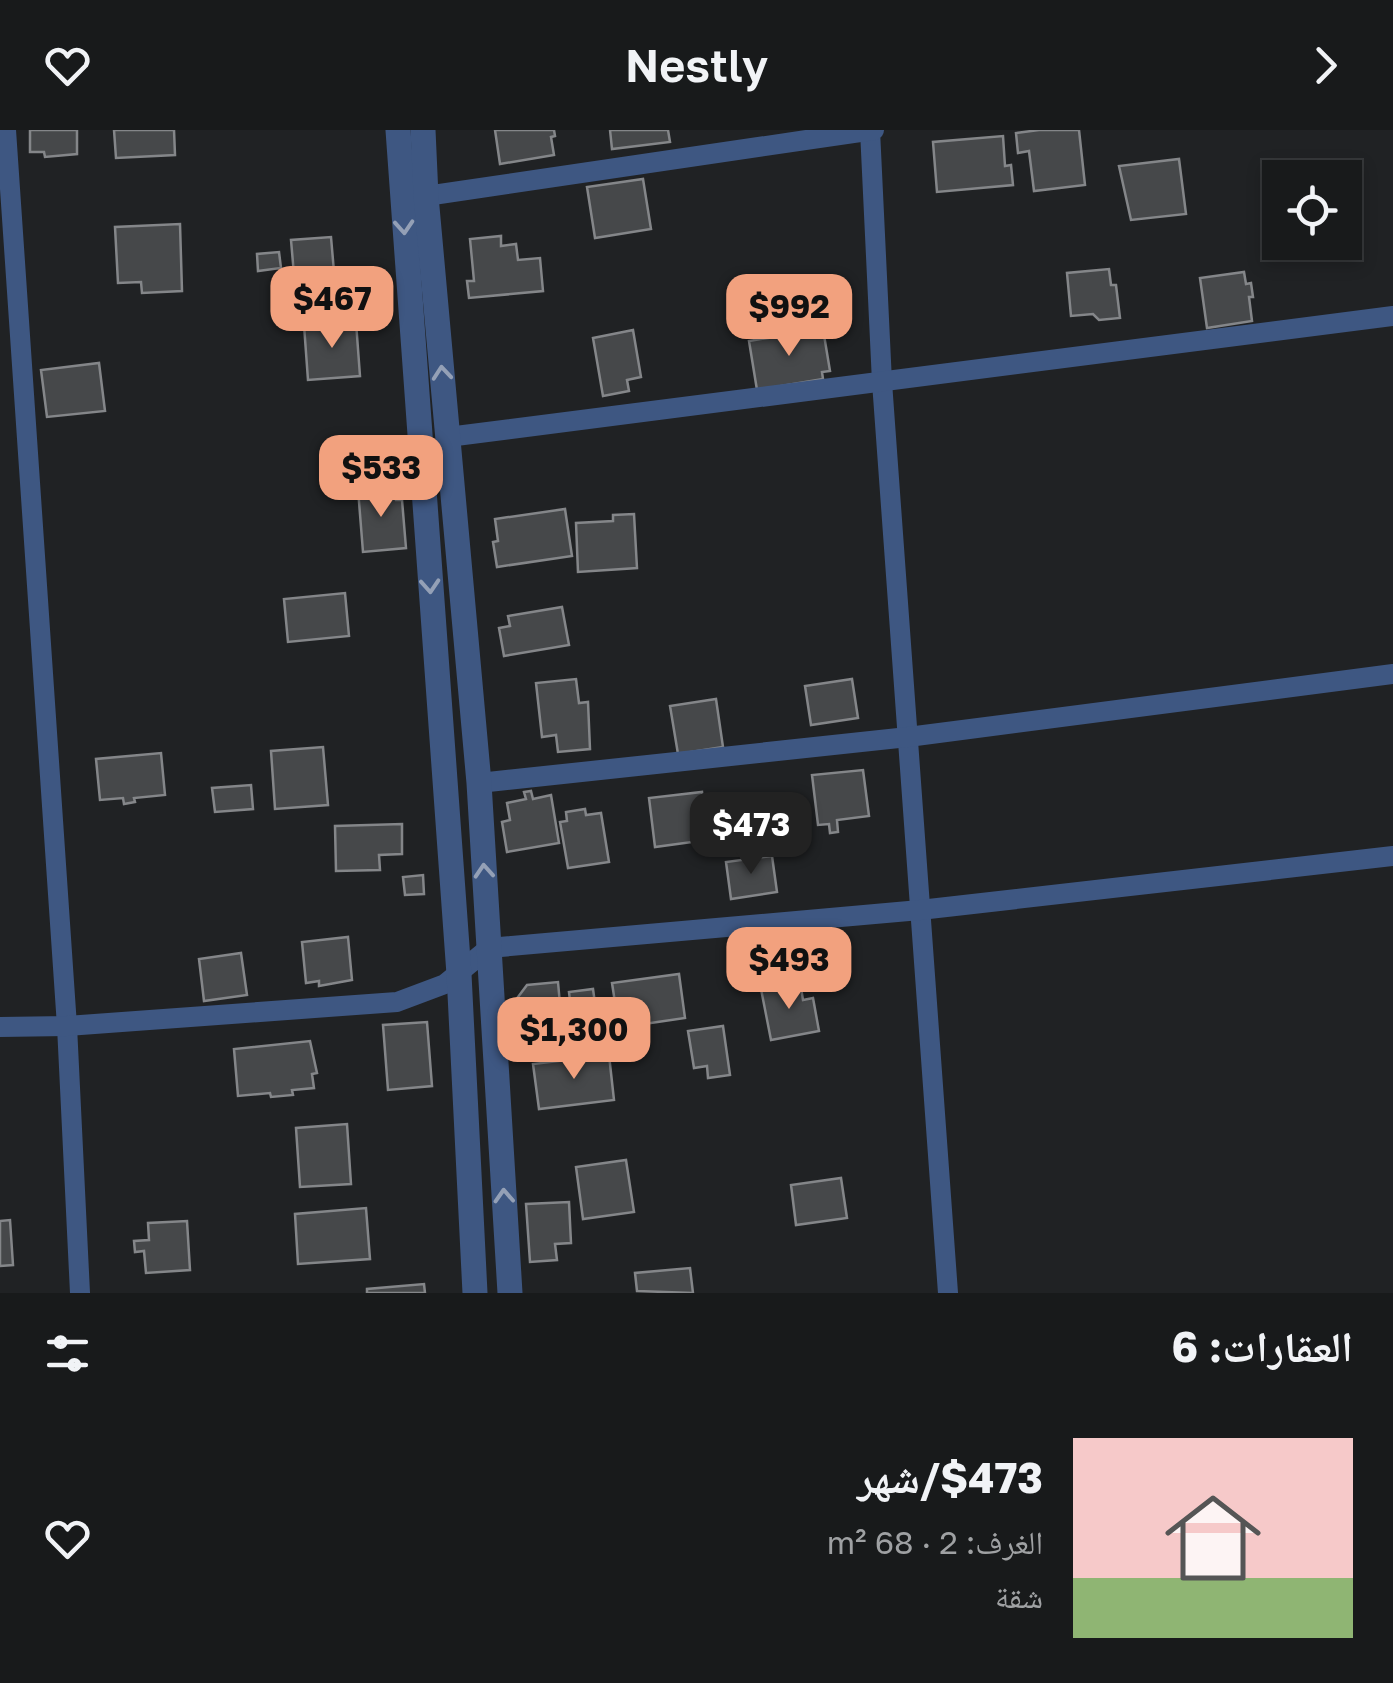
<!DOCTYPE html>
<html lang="ar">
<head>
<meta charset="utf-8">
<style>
	body { margin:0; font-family:"Golos Text","Noto Naskh Arabic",sans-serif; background:#252728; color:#f1f3f6; direction:rtl; height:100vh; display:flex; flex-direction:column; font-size:38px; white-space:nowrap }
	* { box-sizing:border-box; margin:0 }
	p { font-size:32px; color:#9fa1a3 }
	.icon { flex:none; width:55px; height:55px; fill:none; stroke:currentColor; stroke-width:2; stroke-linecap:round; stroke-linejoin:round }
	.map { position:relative; height:1163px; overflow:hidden; direction:ltr }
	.side { display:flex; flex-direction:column; background:#181a1b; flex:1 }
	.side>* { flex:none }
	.controls { position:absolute; left:1262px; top:30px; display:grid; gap:20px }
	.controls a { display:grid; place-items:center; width:100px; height:100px; border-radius:0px; background:#181a1b; box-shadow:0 5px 15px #0003,0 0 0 2px #36383a; font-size:50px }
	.price { position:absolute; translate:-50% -85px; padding:0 22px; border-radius:20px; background:#f2a17e; color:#111; font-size:32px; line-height:65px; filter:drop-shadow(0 2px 5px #0008) }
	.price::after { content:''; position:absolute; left:50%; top:60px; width:30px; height:22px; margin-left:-15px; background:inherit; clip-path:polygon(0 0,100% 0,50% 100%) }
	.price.current { background:#222; color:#fff }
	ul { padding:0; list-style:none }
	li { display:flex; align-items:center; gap:30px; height:250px; padding:0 40px }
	li span { display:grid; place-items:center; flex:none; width:280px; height:200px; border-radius:0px; color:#555 }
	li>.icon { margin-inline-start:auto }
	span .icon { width:120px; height:120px; fill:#fffc; stroke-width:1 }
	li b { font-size:42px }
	h2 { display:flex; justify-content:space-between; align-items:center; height:120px; padding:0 40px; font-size:42px }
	header { display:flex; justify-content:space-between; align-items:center; height:130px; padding:0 40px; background:#181a1b; font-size:45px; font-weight:600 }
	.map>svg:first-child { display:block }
</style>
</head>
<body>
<header><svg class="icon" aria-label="forward" viewBox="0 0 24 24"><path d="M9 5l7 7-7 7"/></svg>Nestly<svg class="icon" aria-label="heart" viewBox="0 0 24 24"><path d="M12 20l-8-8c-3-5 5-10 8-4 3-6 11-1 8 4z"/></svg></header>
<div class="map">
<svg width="1393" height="1163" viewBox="0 0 1393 1163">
	<rect width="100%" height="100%" fill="#202224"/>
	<g fill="#46484a" stroke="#848689" stroke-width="2.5">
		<path d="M30,0H77V24L45,27L44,22H30Z"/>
		<path d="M114,0H174L175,25L116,28Z"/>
		<path d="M495,0H554L555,6L551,7L554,25L500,34Z"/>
		<path d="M610,0H668L670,12L612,19Z"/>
		<path d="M1039,0H1079L1085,55L1034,61L1029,21L1018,23L1016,3Z"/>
		<path d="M1003,6L1005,36L1011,35L1013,55L937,62L933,12Z"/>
		<path d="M1179,29L1186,84L1131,90L1119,36Z"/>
		<path d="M643,49L651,99L595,108L587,57Z"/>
		<path d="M180,94L182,161L142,163L141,152L118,153L115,97Z"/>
		<path d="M501,106V116L516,114L518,130L540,128L543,161L469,168L467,151H474L470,109Z"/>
		<path d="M331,107L336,165L296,168L291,110Z"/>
		<path d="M279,122L281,138L258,141L257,124Z"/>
		<path d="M1109,139L1111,155H1116L1120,188L1099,190L1093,184L1071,186L1067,143Z"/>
		<path d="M1244,142L1246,154L1251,153L1253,167H1249L1252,191L1207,198L1200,148Z"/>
		<path d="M356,192L360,246L308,250L304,195Z"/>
		<path d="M823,199L830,241L822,242L823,249L757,260L749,211Z"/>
		<path d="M633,200L641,247L627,250L629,261L603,266L593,208Z"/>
		<path d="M99,233L105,281L47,287L41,240Z"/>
		<path d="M394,356L396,370H402L406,418L363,422L358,359Z"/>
		<path d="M565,379L572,426L497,437L493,412L498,411L495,389Z"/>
		<path d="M634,384L637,438L578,442L576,393L613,391V385Z"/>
		<path d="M345,463L349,506L288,512L284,469Z"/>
		<path d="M562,477L569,515L504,526L499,498L510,496L508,486Z"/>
		<path d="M576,549L579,573L588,572L590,619L558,622L556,605L542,607L536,553Z"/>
		<path d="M852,549L858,588L811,595L805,556Z"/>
		<path d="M716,569L723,617L678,624L670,576Z"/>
		<path d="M323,617L328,675L275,679L271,621Z"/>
		<path d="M161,623L165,665L134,668L135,672L124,674L123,668L100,670L96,629Z"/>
		<path d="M863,640L869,686L837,690L838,702L830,703L829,694L818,695L812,645Z"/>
		<path d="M251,655L253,679L215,682L212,658Z"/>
		<path d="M531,661L533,669L551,665L559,713L507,722L502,692L510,690L507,673L526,669L524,662Z"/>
		<path d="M702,662L707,710L655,717L649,668Z"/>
		<path d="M585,679L586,685L601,683L609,732L568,738L560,692L567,691L566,682Z"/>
		<path d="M402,694V724L379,725L380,740L336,741L335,696Z"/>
		<path d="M772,726L777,762L731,769L726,732Z"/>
		<path d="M423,745L424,764L405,765L403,747Z"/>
		<path d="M348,807L352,850L319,856V851L306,853L302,812Z"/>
		<path d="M241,823L247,865L204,871L199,829Z"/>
		<path d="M679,844L685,888L630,896L627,877L616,879L612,853Z"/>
		<path d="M558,852L562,897H558L560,918L520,922L515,871L527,855Z"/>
		<path d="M800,852L803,870L813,868L819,901L771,910L761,859Z"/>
		<path d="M593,859L598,895L573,898L569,862Z"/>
		<path d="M427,892L432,956L388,960L383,895Z"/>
		<path d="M723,896L730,945L708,948L707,936L694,938L688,901Z"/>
		<path d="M310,911L317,943L312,944L314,958L292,960L293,965L271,967L270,963L238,966L234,919Z"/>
		<path d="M609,925L614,970L539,979L533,934Z"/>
		<path d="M347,994L351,1054L300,1057L296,998Z"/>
		<path d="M626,1030L634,1082L583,1089L576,1037Z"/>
		<path d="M841,1048L847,1088L796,1095L791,1055Z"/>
		<path d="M569,1072L571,1113L555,1114L557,1130L530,1132L526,1074Z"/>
		<path d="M366,1078L370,1129L298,1134L295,1084Z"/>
		<path d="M10,1090L13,1135L0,1136V1091Z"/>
		<path d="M187,1091L190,1140L146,1143L144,1121L135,1122L134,1111L149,1110L148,1093Z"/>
		<path d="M690,1138L693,1163L637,1161L635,1143Z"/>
		<path d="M424,1154L425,1163H367V1159Z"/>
	</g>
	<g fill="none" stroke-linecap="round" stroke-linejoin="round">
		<g stroke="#3e5782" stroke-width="20">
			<path d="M6,0L67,896L80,1163"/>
			<path d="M870,0L882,252L948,1163"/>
			<path d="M426,66L874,0"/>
			<path d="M448,307L1393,186"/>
			<path d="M479,653L908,607L1393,544"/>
			<path d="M0,897L67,896L397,872L445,854L489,818L920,780L1393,726"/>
		</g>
		<g stroke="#3e5782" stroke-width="25">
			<path d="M398,0L459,844L475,1163"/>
			<path d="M423,0L426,66L479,653L510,1163"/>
		</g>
	</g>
	<defs><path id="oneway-chevron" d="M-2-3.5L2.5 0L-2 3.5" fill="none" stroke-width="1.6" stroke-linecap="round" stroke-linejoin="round" transform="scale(2.5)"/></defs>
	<g stroke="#94a0b6">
		<use href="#oneway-chevron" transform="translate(404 97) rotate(86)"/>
		<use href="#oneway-chevron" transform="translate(442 243) rotate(-95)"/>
		<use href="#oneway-chevron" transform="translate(430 456) rotate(86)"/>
		<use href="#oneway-chevron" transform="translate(484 741) rotate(-94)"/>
		<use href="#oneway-chevron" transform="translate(504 1066) rotate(-93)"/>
	</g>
</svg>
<div class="controls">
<a><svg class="icon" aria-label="locate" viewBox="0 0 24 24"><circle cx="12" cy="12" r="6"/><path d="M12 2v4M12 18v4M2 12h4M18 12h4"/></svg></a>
</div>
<b class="price" style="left:332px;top:221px">$467</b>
<b class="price" style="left:789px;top:229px">$992</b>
<b class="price" style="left:381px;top:390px">$533</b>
<b class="price current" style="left:751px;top:747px">$473</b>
<b class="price" style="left:789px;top:882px">$493</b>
<b class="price" style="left:574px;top:952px">$1,300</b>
</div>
<section class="side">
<h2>العقارات: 6<svg class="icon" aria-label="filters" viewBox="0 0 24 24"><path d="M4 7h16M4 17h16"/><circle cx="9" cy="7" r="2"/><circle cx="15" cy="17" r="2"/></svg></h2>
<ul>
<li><span style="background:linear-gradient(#f6c9c9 70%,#8fb573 0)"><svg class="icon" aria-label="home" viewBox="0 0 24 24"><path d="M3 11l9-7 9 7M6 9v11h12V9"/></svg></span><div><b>$473/شهر</b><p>الغرف: 2 · 68 m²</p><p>شقة</p></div><svg class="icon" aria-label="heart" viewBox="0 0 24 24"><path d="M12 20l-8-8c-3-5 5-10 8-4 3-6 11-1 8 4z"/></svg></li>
</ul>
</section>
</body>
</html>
